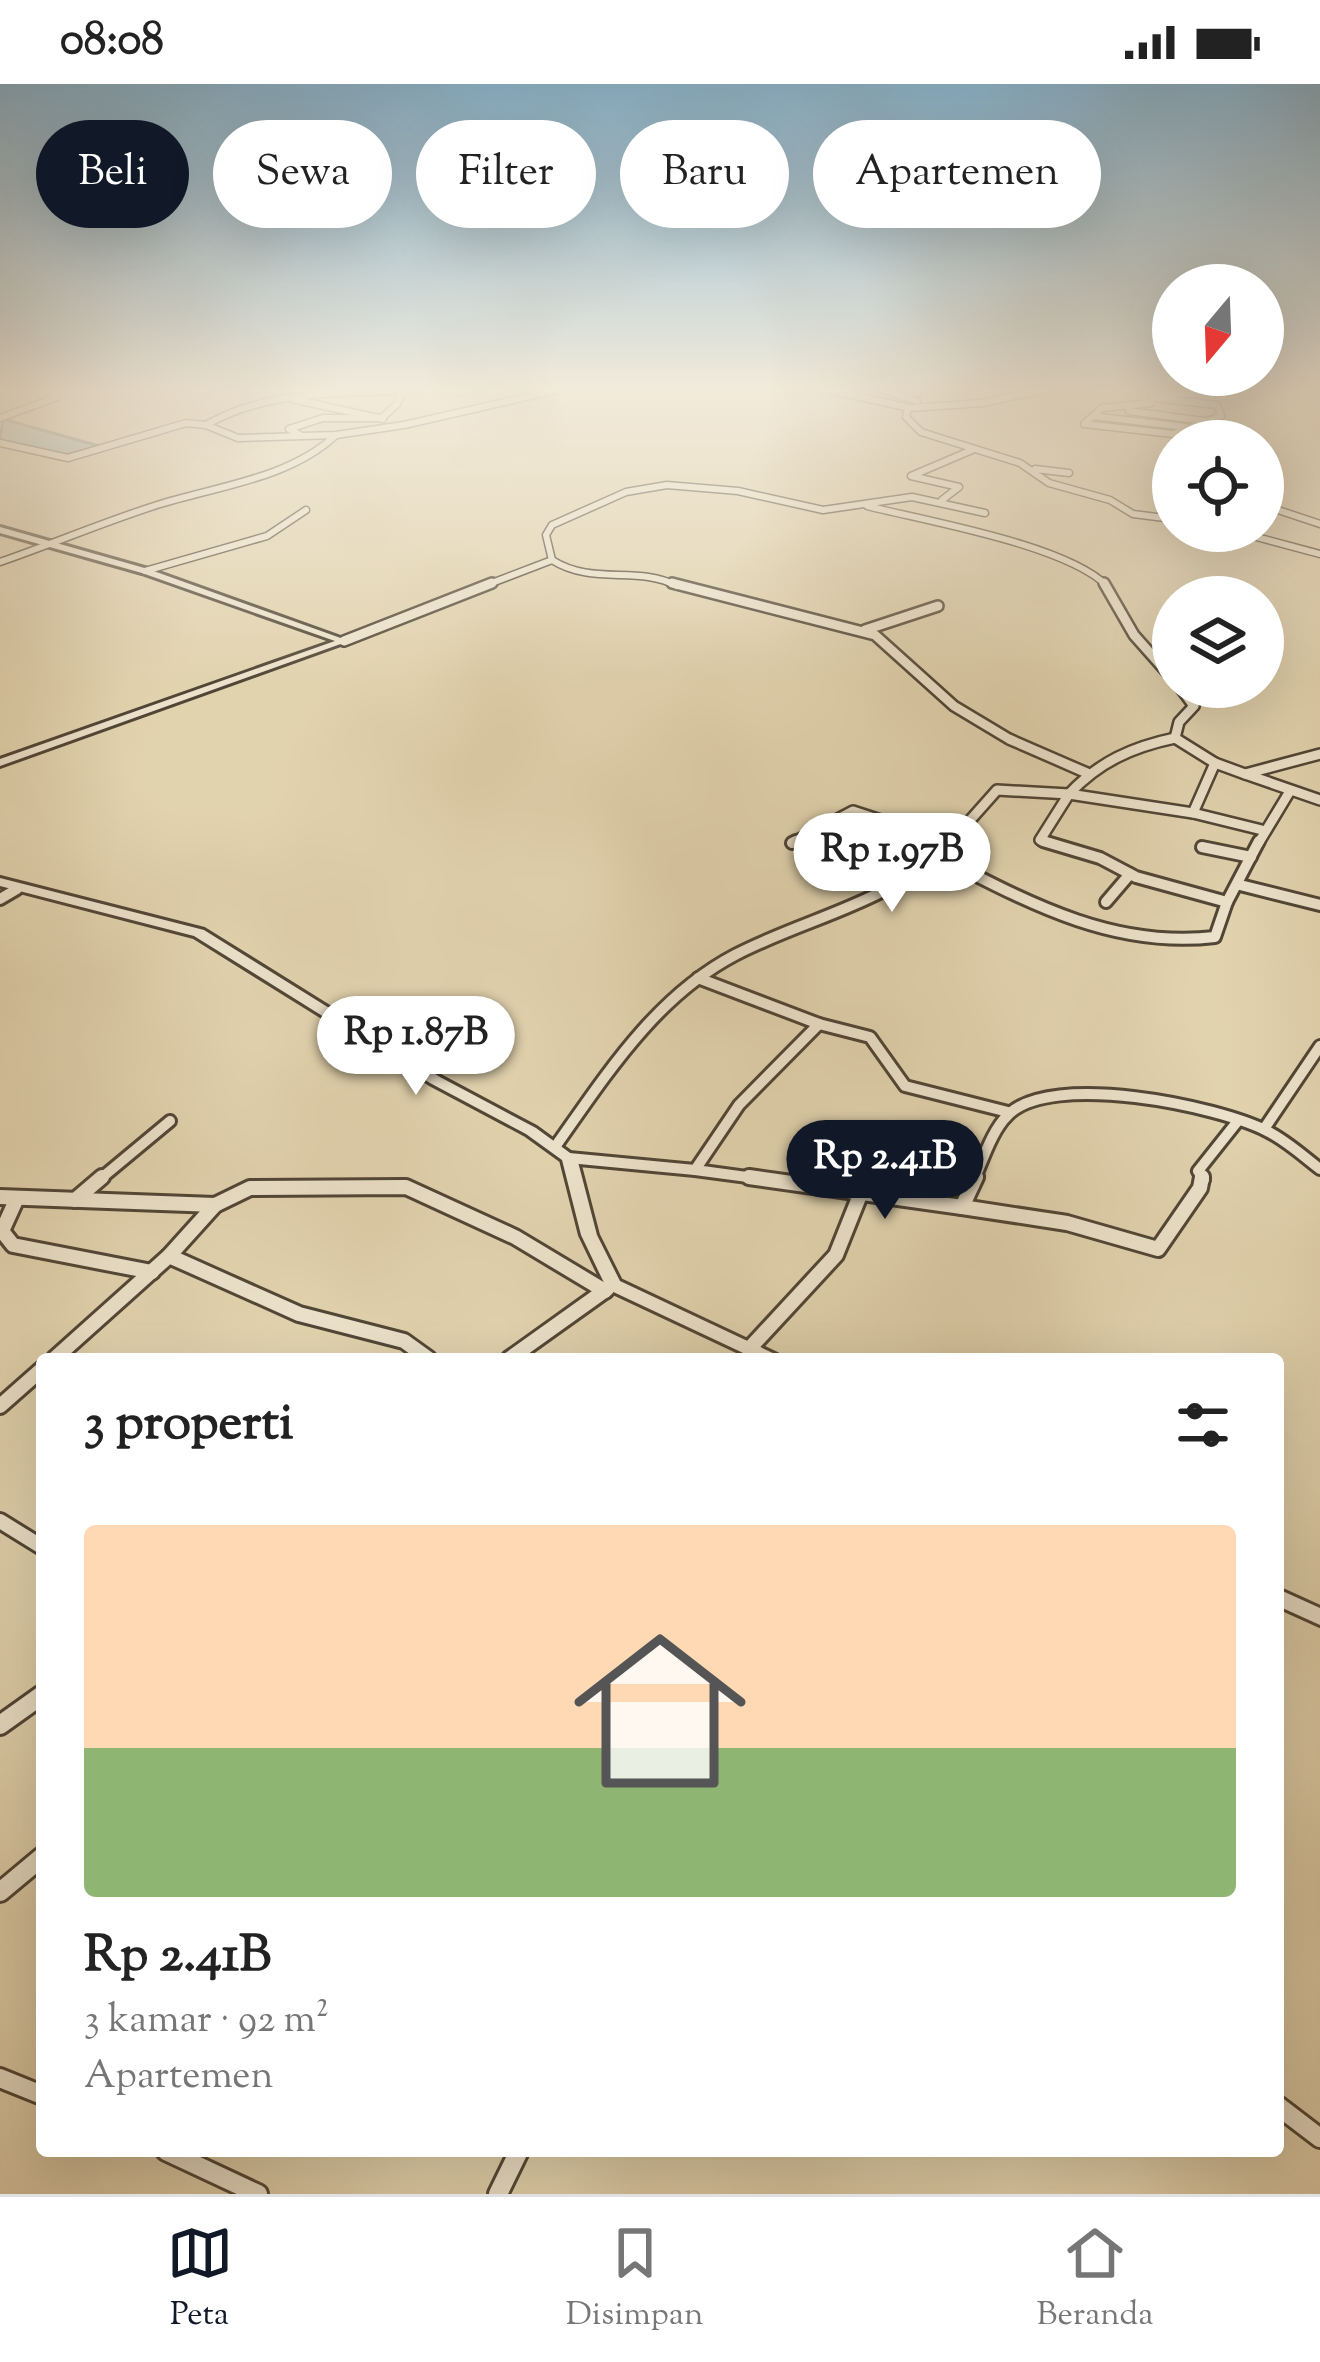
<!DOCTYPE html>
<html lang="id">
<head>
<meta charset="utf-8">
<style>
	body { margin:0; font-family:"Sorts Mill Goudy",serif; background:#f6f6f6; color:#222; height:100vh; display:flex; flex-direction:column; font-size:45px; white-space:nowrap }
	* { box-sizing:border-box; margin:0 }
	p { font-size:39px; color:#767676 }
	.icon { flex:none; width:66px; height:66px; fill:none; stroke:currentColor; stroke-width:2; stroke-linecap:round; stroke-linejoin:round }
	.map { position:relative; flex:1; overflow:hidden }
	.drawer { position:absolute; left:36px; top:1269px; width:1248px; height:804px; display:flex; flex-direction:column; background:#fff; border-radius:12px; box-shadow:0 12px 48px #0002 }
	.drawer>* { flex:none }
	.hud { position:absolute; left:36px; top:36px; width:1248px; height:108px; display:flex; gap:24px }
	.needle { width:78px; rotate:199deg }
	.fabs { position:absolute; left:1152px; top:180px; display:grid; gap:24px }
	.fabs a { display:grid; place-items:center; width:132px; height:132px; border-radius:50%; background:#fff; box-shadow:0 12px 48px #0002; font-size:60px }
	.price { position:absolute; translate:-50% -102px; padding:0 27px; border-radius:42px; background:#fff; color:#222; font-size:39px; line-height:78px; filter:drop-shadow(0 3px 6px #0008) }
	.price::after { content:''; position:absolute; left:50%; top:72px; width:36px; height:27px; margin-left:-18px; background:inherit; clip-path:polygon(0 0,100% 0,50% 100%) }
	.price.active { background:#111827; color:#fff }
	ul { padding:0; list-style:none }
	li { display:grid; align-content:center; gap:24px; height:636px; padding:0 48px }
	li span { display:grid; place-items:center; height:372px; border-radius:12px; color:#555 }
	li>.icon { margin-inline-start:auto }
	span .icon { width:216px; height:216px; fill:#fffc; stroke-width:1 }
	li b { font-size:51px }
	h2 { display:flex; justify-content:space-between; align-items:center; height:144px; padding:0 48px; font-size:51px }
	.tag { padding:0 42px; border-radius:54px; background:#fff; box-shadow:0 12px 48px #0002; font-size:42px; line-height:108px }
	.tag.active { background:#111827; color:#fff }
	.status { display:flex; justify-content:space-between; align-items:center; height:84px; padding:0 60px; background:#fff; direction:ltr }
	.status svg { height:33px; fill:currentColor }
	.tabs { display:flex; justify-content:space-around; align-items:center; height:168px; border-top:3px solid #e0e0e0; background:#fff; font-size:33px; color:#767676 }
	.tabs a { display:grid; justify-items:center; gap:6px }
	.tabs .active { color:#111827 }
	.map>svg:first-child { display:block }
</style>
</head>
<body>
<div class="status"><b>08:08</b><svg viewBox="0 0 49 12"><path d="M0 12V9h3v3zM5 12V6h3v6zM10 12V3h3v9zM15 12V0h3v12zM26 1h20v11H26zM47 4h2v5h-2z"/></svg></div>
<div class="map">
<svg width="1320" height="2110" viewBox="0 0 1320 2110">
	<rect width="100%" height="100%" fill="#e2d3af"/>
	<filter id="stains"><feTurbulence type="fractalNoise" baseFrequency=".00167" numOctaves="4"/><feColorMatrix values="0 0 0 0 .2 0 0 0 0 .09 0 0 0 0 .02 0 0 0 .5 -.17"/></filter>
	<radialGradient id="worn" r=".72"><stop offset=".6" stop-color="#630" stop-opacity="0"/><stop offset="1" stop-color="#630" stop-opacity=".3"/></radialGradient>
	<path fill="#95b7b0" stroke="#67776f" stroke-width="3" d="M3,335L99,362L62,372L6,358L0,355Z"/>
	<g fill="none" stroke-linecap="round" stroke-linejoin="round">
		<g stroke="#514636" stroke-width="9">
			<g id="minor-far4">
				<path d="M442,304L459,309"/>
				<path d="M820,304L910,324L983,319L1053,304"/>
				<path d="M877,304L917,317"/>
				<path d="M0,306L5,304"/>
				<path d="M1155,314L1217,321L1221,332L1173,350L1084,340L1102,324L1151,319L1154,310H1207L1202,304"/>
				<path d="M292,315L383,335"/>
				<path d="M908,324L906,333L921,348L1020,379L1049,399L1110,416L1133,430L1173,435"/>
				<path d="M1129,327L1204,337"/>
				<path d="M1093,332L1185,343"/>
				<path d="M0,334L57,313L50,307L55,304"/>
				<path d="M206,341C278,300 354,313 434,304"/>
				<path d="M300,351L289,345L323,334H382L397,320L402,308"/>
				<path d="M0,359L68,374L186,339L206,341L238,354L336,351L404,341L566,304"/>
				<path d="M1035,385L1069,389"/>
				<path d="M942,416L959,403L911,392L972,366"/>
				<path d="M1263,421L1320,440"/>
				<path d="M867,422C926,437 1067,461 1107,502"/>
				<path d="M1234,447L1320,470"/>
				<path d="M552,476L546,451L552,441L626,408L667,401L738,407L823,426L912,413L985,429"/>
				<path d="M0,478C52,460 104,438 157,421C217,402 289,395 336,351"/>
				<path d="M145,487L267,452L306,426"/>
				<path d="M484,502L552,476C593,502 638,481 677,502"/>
			</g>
		</g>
		<g stroke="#514636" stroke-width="14">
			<g id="minor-far3">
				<path d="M672,499L875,551L954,622L1009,655L1087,689"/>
				<path d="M1104,499L1134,551L1173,595"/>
				<path d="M865,546L938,522"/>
				<path d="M344,557L492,499"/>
				<path d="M1175,654L1179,638L1194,622L1180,603"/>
				<path d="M1320,670L1245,690L1320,716"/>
				<path d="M1193,729L1262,746"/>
				<path d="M792,759L853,727L951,759"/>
				<path d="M949,760L997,706L1069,710C1099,678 1132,663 1175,654L1215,679L1245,690"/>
				<path d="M1053,760L1040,756L1069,710L1193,729L1215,679"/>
				<path d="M1258,760L1290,707"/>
			</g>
		</g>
		<g stroke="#514636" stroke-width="16">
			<g id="minor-far2">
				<path d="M944,757L951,759"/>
				<path d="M1043,757L1100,774L1136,793L1227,818L1259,757"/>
				<path d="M792,759L796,757"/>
				<path d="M1202,763L1251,773"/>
				<path d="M938,772C1027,818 1112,865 1215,853L1227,818"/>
				<path d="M1240,801L1320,821"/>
				<path d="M0,815L17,805"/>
				<path d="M1106,818L1130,790"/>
				<path d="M698,894L819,940L739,1021L695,1086L770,1096"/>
				<path d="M819,940L870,953L905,1002L1008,1028"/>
				<path d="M1264,1045L1320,962"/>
				<path d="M555,1063C606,991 655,913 735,871C810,832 891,820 952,757"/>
				<path d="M569,1074L695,1086"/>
				<path d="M99,1096L170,1037"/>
				<path d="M974,1096C983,1076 992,1046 1008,1031C1051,987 1218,1022 1267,1047C1287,1057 1303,1072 1320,1085"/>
				<path d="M1204,1096L1198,1087L1237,1038"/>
			</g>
		</g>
		<g stroke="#514636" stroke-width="20">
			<g id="minor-far1">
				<path d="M749,1093L962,1123L976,1093"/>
				<path d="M0,1113L215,1121"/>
				<path d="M17,1114L2,1147L13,1161L152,1188"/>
				<path d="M75,1116L102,1093"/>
				<path d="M962,1123L1067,1139L1158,1165L1200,1104L1202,1093"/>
				<path d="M169,1172L299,1230L404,1257L429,1275"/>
				<path d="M749,1265L836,1171L860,1111"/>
				<path d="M54,1275L169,1172L215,1121L250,1104L406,1103L515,1153L605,1207"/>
				<path d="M509,1275L607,1205"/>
				<path d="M0,1322L42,1285"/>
				<path d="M0,1437L42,1463"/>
			</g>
		</g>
		<g stroke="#514636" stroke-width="24">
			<g id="minor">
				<path d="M0,1641L42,1611"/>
				<path d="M0,1808L42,1773"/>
				<path d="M0,1994L42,2011"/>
				<path d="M1278,2022L1320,2054"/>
				<path d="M166,2067L258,2110"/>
				<path d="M498,2110L519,2067"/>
			</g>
		</g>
		<g stroke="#514636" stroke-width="6">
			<g id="tertiary">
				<path d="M0,443L148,485L349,557L0,682V675L335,557L142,489L0,449Z"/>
				<path d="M0,794L204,846L440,993L536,1044L577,1074L597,1151L620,1197L777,1271L780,1275H756L607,1205L581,1151L562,1076L526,1050L430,999L194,852L0,802Z"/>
				<path d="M1278,1505L1320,1524V1541L1278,1522Z"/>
			</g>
		</g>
		<use href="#minor-far4" stroke="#ece2cb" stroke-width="6"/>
		<use href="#minor-far3" stroke="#ece2cb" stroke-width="9"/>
		<use href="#minor-far2" stroke="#ece2cb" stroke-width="10"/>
		<use href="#minor-far1" stroke="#ece2cb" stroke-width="14"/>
		<use href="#minor" stroke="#ece2cb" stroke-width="18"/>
		<use href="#tertiary" fill="#ece2cb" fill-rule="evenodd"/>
	</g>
	<linearGradient id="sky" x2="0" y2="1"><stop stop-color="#87b5d2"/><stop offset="0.51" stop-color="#f2ebdb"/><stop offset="1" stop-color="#f2ebdb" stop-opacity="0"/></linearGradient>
	<rect width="1320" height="599" fill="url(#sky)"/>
	<rect width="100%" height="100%" filter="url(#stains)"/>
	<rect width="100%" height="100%" fill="url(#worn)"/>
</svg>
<div class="fabs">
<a><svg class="needle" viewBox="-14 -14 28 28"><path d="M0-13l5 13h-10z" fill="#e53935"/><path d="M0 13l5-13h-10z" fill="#767676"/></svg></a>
<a><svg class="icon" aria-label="locate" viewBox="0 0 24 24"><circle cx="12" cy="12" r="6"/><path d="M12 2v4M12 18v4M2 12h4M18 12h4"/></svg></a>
<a><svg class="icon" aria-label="layers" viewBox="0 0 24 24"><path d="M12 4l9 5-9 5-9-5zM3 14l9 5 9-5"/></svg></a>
</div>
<b class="price" style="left:892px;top:831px">Rp 1.97B</b>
<b class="price" style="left:416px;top:1014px">Rp 1.87B</b>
<b class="price active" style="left:885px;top:1138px">Rp 2.41B</b>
<div class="hud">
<a class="tag active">Beli</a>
<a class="tag">Sewa</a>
<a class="tag">Filter</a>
<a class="tag">Baru</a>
<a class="tag">Apartemen</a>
</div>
<section class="drawer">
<h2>3 properti<svg class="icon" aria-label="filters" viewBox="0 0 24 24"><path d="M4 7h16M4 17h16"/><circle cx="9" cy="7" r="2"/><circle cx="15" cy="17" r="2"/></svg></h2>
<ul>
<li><span style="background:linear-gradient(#ffd9b3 60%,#8fb573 0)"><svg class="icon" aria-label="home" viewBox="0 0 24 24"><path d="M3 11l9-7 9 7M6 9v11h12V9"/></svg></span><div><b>Rp 2.41B</b><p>3 kamar · 92 m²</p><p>Apartemen</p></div></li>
</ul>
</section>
</div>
<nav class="tabs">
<a class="active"><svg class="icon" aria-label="map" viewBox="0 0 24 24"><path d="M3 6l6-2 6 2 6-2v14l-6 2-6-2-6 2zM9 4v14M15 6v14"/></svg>Peta</a>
<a><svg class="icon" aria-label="saved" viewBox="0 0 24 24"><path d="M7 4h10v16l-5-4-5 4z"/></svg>Disimpan</a>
<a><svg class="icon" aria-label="home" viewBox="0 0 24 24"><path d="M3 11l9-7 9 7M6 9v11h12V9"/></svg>Beranda</a>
</nav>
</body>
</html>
